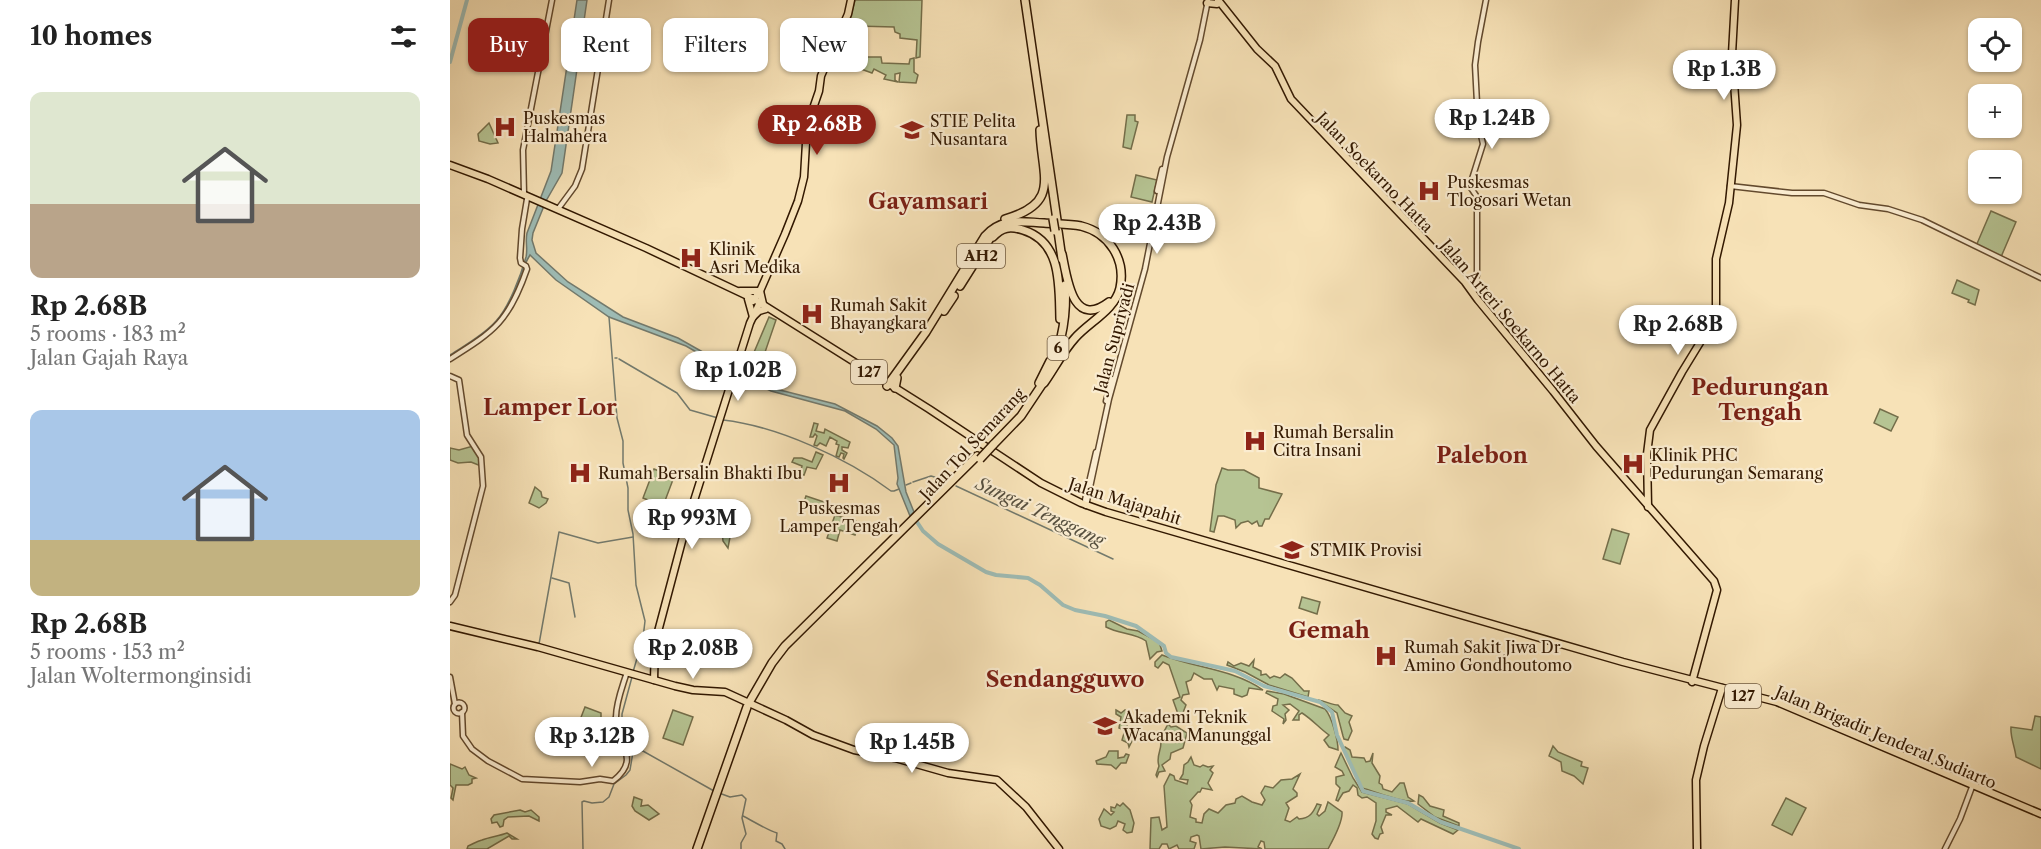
<!DOCTYPE html>
<html lang="en">
<head>
<meta charset="utf-8">
<style>
	body { margin:0; font-family:"Libre Caslon Text",serif; background:#f2f2f2; color:#222; height:100vh; display:flex; flex-direction:column; font-size:22px; white-space:nowrap }
	* { box-sizing:border-box; margin:0 }
	p { font-size:20px; color:#767676 }
	.icon { flex:none; width:33px; height:33px; fill:none; stroke:currentColor; stroke-width:2; stroke-linecap:round; stroke-linejoin:round }
	.map { position:relative; flex:1; overflow:hidden }
	.side { display:flex; flex-direction:column; background:#fff; width:450px }
	.side>* { flex:none }
	.guide { position:absolute; left:18px; top:18px; width:570px; height:54px; display:flex; gap:12px }
	.fabs { position:absolute; left:1518px; top:18px; display:grid; gap:12px }
	.fabs a { display:grid; place-items:center; width:54px; height:54px; border-radius:12px; background:#fff; box-shadow:0 2px 4px #0004; font-size:30px }
	.price { position:absolute; translate:-50% -51px; padding:0 14px; border-radius:21px; background:#fff; color:#222; font-size:20px; line-height:39px; filter:drop-shadow(0 2px 3px #0008) }
	.price::after { content:''; position:absolute; left:50%; top:36px; width:18px; height:14px; margin-left:-9px; background:inherit; clip-path:polygon(0 0,100% 0,50% 100%) }
	.price.on { background:#8f2418; color:#fff }
	ul { padding:0; list-style:none }
	li { display:grid; align-content:center; gap:12px; height:318px; padding:0 30px }
	li span { display:grid; place-items:center; height:186px; border-radius:12px; color:#555 }
	li>.icon { margin-inline-start:auto }
	span .icon { width:108px; height:108px; fill:#fffc; stroke-width:1 }
	li b { font-size:26px }
	h2 { display:flex; justify-content:space-between; align-items:center; height:72px; padding:0 30px; font-size:26px }
	.pill { padding:0 21px; border-radius:12px; background:#fff; box-shadow:0 2px 4px #0004; font-size:21px; line-height:54px }
	.pill.on { background:#8f2418; color:#fff }
	main { display:flex; flex:1; min-height:0 }
	.map>svg:first-child { display:block }
</style>
</head>
<body>
<main>
<section class="side">
<h2>10 homes<svg class="icon" aria-label="filters" viewBox="0 0 24 24"><path d="M4 7h16M4 17h16"/><circle cx="9" cy="7" r="2"/><circle cx="15" cy="17" r="2"/></svg></h2>
<ul>
<li><span style="background:linear-gradient(#dfe7d0 60%,#b9a48a 0)"><svg class="icon" aria-label="home" viewBox="0 0 24 24"><path d="M3 11l9-7 9 7M6 9v11h12V9"/></svg></span><div><b>Rp 2.68B</b><p>5 rooms · 183 m²</p><p>Jalan Gajah Raya</p></div></li>
<li><span style="background:linear-gradient(#a9c7e8 70%,#c2b280 0)"><svg class="icon" aria-label="home" viewBox="0 0 24 24"><path d="M3 11l9-7 9 7M6 9v11h12V9"/></svg></span><div><b>Rp 2.68B</b><p>5 rooms · 153 m²</p><p>Jalan Woltermonginsidi</p></div></li>
</ul>
</section>
<div class="map">
<svg width="1591" height="849" viewBox="0 0 1591 849">
	<rect width="100%" height="100%" fill="#f7e2b7"/>
	<filter id="stains"><feTurbulence type="fractalNoise" baseFrequency=".00333" numOctaves="4"/><feColorMatrix values="0 0 0 0 .2 0 0 0 0 .09 0 0 0 0 .02 0 0 0 .5 -.17"/></filter>
	<radialGradient id="worn" r=".72"><stop offset=".6" stop-color="#630" stop-opacity="0"/><stop offset="1" stop-color="#630" stop-opacity=".3"/></radialGradient>
	<g fill="#b6c493" stroke="#746e4a" stroke-width="1.5">
		<path d="M405,0H472L470,57L466,58L467,40L450,38V34L445,32L444,27L406,26L404,47L416,49L417,57H431L432,63L459,64L460,59L464,58V72L468,75L466,83L449,82L450,73L445,74V80L448,82L434,79L436,75L424,69L422,73L408,68L410,52L408,50H404L406,53L398,57L396,56L397,50L390,47L397,31Z"/>
		<path d="M677,115H685V121L688,122L681,149L673,147Z"/>
		<path d="M39,123L48,143L40,144L29,141L28,134Z"/>
		<path d="M686,175L707,180L702,202L681,197Z"/>
		<path d="M1541,211L1566,222L1551,257L1526,246Z"/>
		<path d="M1507,280L1529,290L1525,305L1518,302L1519,300L1502,293Z"/>
		<path d="M319,317L326,320L312,361L302,357Z"/>
		<path d="M1430,409L1448,417L1441,431L1424,423Z"/>
		<path d="M364,423L368,424L366,431L374,433L375,429L400,442L398,448L392,447V450L397,453L394,459L393,458L394,454L391,453L389,457L386,456L389,445L386,444L387,441L380,437L376,446L370,443L367,446L364,445L367,436L365,434L363,437H360Z"/>
		<path d="M23,446L29,453L31,466L21,462L8,463L0,460V448L9,450Z"/>
		<path d="M366,452L373,455L366,469L357,467L354,475L350,474L352,466L342,462L344,458H352L362,462Z"/>
		<path d="M772,468L778,470H794L809,478V488L832,494L819,519H815L812,526H809L807,521L802,524L798,521L791,523L786,528L785,520L774,516H768L764,532L760,531L766,485Z"/>
		<path d="M204,469L224,477L213,506L193,498Z"/>
		<path d="M85,487L91,492L92,497L98,499L96,503L89,508L79,503Z"/>
		<path d="M356,496L377,503L374,513L352,507Z"/>
		<path d="M385,515L408,522L405,535L390,530L387,541L377,538Z"/>
		<path d="M274,519L285,523L280,537L278,548L273,541L272,532L268,530L271,522Z"/>
		<path d="M1162,529L1179,534L1170,564L1153,559Z"/>
		<path d="M852,597L870,602L867,614L849,608Z"/>
		<path d="M659,620L677,629L688,631L709,642L712,651L707,652L700,659L696,641C685,633 669,634 656,627V622Z"/>
		<path d="M712,655C745,668 783,669 813,690L799,688L797,695L792,697L784,694V689L769,686L767,690L762,679H754L744,673L741,680L736,682L739,694L733,695L731,700L736,705L732,715L728,714L723,700L730,697L719,665L713,662L708,668L705,666V662Z"/>
		<path d="M804,660L803,667L811,671V675L816,674L820,678L824,676L830,678L835,674L842,678L854,691H859L858,697L819,685L795,672L777,665L778,662L784,666L791,663L799,666Z"/>
		<path d="M817,691L834,694L875,709C882,717 888,740 888,750L879,747L874,740L879,735C869,728 863,720 852,713L849,715V720H843L849,711L840,704L833,705L839,710L835,714L836,720L833,724L834,719L822,711L823,706L827,705L828,699L816,693Z"/>
		<path d="M868,700C876,701 881,705 888,705L895,713L902,716L899,722L902,731L898,740L894,739L893,736L887,713Z"/>
		<path d="M135,707L151,713V728H144L130,720Z"/>
		<path d="M223,710L243,717L233,745L213,738Z"/>
		<path d="M666,710L671,713L675,710L678,712L677,727L683,739L679,747L678,743L672,740L675,730L669,728L671,717L666,714Z"/>
		<path d="M1585,716L1591,717V769L1566,757C1565,747 1560,737 1561,727L1582,730Z"/>
		<path d="M718,724L721,727L726,726L737,733L733,748L721,753L720,759L712,765L715,771L709,772L707,777L706,775L709,766C705,755 714,747 710,739Z"/>
		<path d="M1103,746L1108,752L1132,762L1131,766L1138,768L1133,784L1124,776L1112,771L1111,762L1099,756Z"/>
		<path d="M895,747L900,750L902,757L914,758L916,762L920,761L923,753L922,763L930,776L929,783L932,785L933,789L942,792L950,783H954L958,797L964,801C951,803 925,791 912,788L894,749Z"/>
		<path d="M659,751H668V758L674,757L676,754L679,755L676,763H671L666,769L661,765L647,764L646,761L656,757Z"/>
		<path d="M891,753L903,778L912,792L958,804L990,823L1008,830L1003,834L971,819L968,822L947,806L936,809V812L942,815H936L931,827L933,833L930,834L928,839L925,838L922,834L926,821V803L917,797L912,798L908,795L907,788L903,785L899,791L893,793L888,801L886,800L890,788L886,784V777L894,775L892,771L885,767Z"/>
		<path d="M741,757L744,765L750,767L753,765L758,767L763,766L760,770L763,773L758,783L762,790L752,788L750,792H748L740,801L742,805L740,817L746,819V822L752,823L754,814L759,809L768,813L776,805L785,803L786,799L792,796L802,802L812,805L815,800L811,793L815,786L823,788L831,780L842,779L850,774L843,789L847,793V796L836,803L839,808L835,820L840,822L847,817L849,819C860,818 863,813 867,804L871,805L867,814L869,816L875,811L878,802L892,812C893,822 883,840 878,849H815L814,842L811,841L808,847L812,849L775,847L751,849L749,836L747,835L741,837L740,841L746,843L744,849H729L727,845L719,849L717,844H712L709,849H700L701,818L709,817L712,830L717,827L714,786L720,774L724,776L725,780L737,784L738,780L730,779L733,774L734,765L738,762Z"/>
		<path d="M0,764L12,769L15,767L19,775L26,778L22,779V783L18,785H6L3,800L1,798L3,788L0,785Z"/>
		<path d="M969,795L973,797L980,806L994,810L993,816L1009,823V826L985,817L968,804Z"/>
		<path d="M184,797L192,800L191,806L198,805L209,814L199,820L185,811L182,806Z"/>
		<path d="M1336,798L1356,808L1342,835L1322,825Z"/>
		<path d="M673,803L680,810L684,823L682,832L677,833L673,830L675,824L668,821L666,826L660,829L651,826L649,819L654,809L661,815L664,812L661,811V807L665,808L667,804L670,806Z"/>
		<path d="M70,810L75,812L81,810L89,817V821L79,816L58,817L54,820L53,826L50,827L47,822L42,823L41,819L44,815Z"/>
		<path d="M57,833L67,839H62L59,836L37,849H17L18,846C23,844 27,841 32,840C40,837 49,836 57,833Z"/>
	</g>
	<path fill="#9ebcb5" stroke="#737a6d" stroke-width="1.5" d="M127,0H137L112,173L96,201L83,233L82,240L86,253L118,282L173,317L228,338L265,359L326,389L385,404L427,426L442,438L448,446L456,492L464,512L460,516L447,484L448,478L444,445L426,429L395,411L321,391L274,368L236,346L159,317L106,280L80,255C71,269 67,288 60,303C48,329 22,342 0,357V355C15,345 34,335 46,321C59,307 71,275 76,257C78,249 75,241 77,233L101,171Z"/>
	<g fill="none" stroke-linecap="round" stroke-linejoin="round">
		<g stroke="#737a6d" stroke-width="1.5">
			<path d="M159,317L167,418L173,441V463L178,488V510L183,534L186,585L195,621L193,638L183,672"/>
			<path d="M165,358H167"/>
			<path d="M169,359L227,393L240,410L268,418"/>
			<path d="M273,420C327,426 397,458 441,491H444L449,489"/>
			<path d="M463,482L481,476L495,480"/>
			<path d="M456,485L461,483"/>
			<path d="M506,486L663,559"/>
			<path d="M102,578L119,583L125,617"/>
			<path d="M89,644L109,532L148,543L183,537"/>
			<path d="M182,677L172,714V723L184,746L264,791"/>
			<path d="M269,793L280,797L292,795L296,799L292,818L296,834L291,843V849"/>
			<path d="M293,816C301,820 319,831 327,833L326,841L332,844L335,849"/>
			<path d="M133,849L132,802L134,801L142,803L153,802L159,797L164,784L176,775L180,770L184,746"/>
		</g>
		<g stroke="#9ebcb5" stroke-width="4">
			<path d="M0,62L17,0"/>
			<path d="M465,519L473,531L488,544L536,572L546,575L578,578L590,585L613,605L625,610L655,616L686,626L714,646L716,653L721,657L785,671L814,686L870,702L882,712L887,735L913,791L958,803L991,822L1069,849"/>
		</g>
		<g stroke="#634a2e" stroke-width="7">
			<g id="minor">
				<path d="M1280,186L1342,193H1374L1409,205L1438,209L1472,220L1591,278"/>
				<path d="M707,191L712,169"/>
				<path d="M74,194L73,150L102,0"/>
				<path d="M108,209L125,186L132,169L159,0"/>
				<path d="M1023,293L1027,275V197L1021,188V182L1033,144L1028,122L1025,65L1028,42L1036,0"/>
				<path d="M0,359C45,331 59,321 77,269L76,266L71,263L70,258L72,229L77,199"/>
				<path d="M0,376L9,380L17,435L31,457L33,486L5,595L0,602"/>
				<path d="M656,401L662,379"/>
				<path d="M635,500L646,452"/>
				<path d="M636,506L659,399L695,269L717,157L750,40L758,0"/>
				<path d="M0,677L5,704"/>
				<circle cx="9" cy="708" r="5.5"/>
				<path d="M12,712L13,736L22,749L38,761L72,779L130,782L150,779L163,781C193,758 165,743 166,717C166,703 172,688 176,675"/>
				<path d="M1495,849L1510,819L1522,787"/>
			</g>
		</g>
		<g stroke="#321801" stroke-width="9">
			<g id="major">
				<path d="M768,0L807,49L825,66L841,99L1015,282L1028,300L1103,391L1146,446L1264,581L1267,590L1242,682"/>
				<path d="M757,3L767,4"/>
				<path d="M0,165L38,179L196,248L304,299L479,409L591,483L631,503L656,512L1173,662L1327,702L1591,814"/>
				<path d="M290,291H310L313,304"/>
				<path d="M298,299L303,317L309,311L316,309"/>
				<path d="M303,301L310,291L335,234L348,201L354,177L357,126L369,91L371,76L398,14L401,0"/>
				<path d="M1198,507L1197,454L1200,430L1232,372L1262,323L1266,310V259L1279,203L1287,125L1282,54L1285,0"/>
				<path d="M0,626L88,647L225,686L243,690L275,692L336,720L363,735L404,750L445,758L498,773L547,780L576,807L609,849"/>
				<path d="M204,680L205,643L236,526L300,323L310,302"/>
				<path d="M1247,849L1246,780L1254,746L1272,688"/>
			</g>
		</g>
		<g stroke="#321801" stroke-width="10">
			<g id="highway">
				<path d="M575,0L607,220"/>
				<path d="M555,219C612,203 591,175 590,130"/>
				<path d="M608,231L612,259"/>
				<path d="M543,237C552,227 560,226 573,230C612,242 609,285 610,319"/>
				<path d="M612,254C617,277 622,330 659,302"/>
				<path d="M510,286L544,232"/>
				<path d="M494,311L504,296"/>
				<path d="M601,368C612,342 617,312 615,285"/>
				<path d="M589,383L600,361"/>
				<path d="M437,386L476,332L535,236C552,217 571,222 594,223C606,224 619,224 631,226C659,233 676,259 670,288C665,310 639,322 625,338C613,351 604,369 594,383"/>
				<path d="M445,388L447,378"/>
				<path d="M543,445L571,416L595,380"/>
				<path d="M300,701L322,663L335,646L527,456"/>
				<path d="M247,849L297,707"/>
			</g>
		</g>
		<use href="#minor" stroke="#faecd0" stroke-width="4"/>
		<use href="#major" stroke="#f7e2b7" stroke-width="6"/>
		<use href="#highway" stroke="#f7e2b7" stroke-width="7"/>
		<g stroke="#321801" stroke-width="10" stroke-linecap="butt">
			<g id="highway-bridge">
				<path d="M603,219L605,231"/>
				<path d="M530,459L543,445"/>
			</g>
		</g>
		<use href="#highway-bridge" stroke="#f7e2b7" stroke-width="7"/>
	</g>
	<defs>
		<g id="hospital-bare" transform="scale(1.8)"><path d="M-5-5h3v3.5h4V-5h3V5h-3V1.5h-4V5h-3Z" fill="#8f2418" stroke="#faecd0" stroke-width="2.5" paint-order="stroke"/></g>
		<g id="university-bare" transform="scale(1.8)"><path d="M0-5L7-2L0 1L-7-2ZM-4 1L0 2.5L4 1V4Q0 6-4 4Z" fill="#8f2418" stroke="#faecd0" stroke-width="2.5" paint-order="stroke"/></g>
	</defs>
	<g fill-rule="evenodd">
		<use href="#hospital-bare" x="55" y="127"/>
		<use href="#university-bare" x="462" y="130"/>
		<use href="#hospital-bare" x="979" y="191"/>
		<use href="#hospital-bare" x="241" y="258"/>
		<use href="#hospital-bare" x="362" y="314"/>
		<use href="#hospital-bare" x="805" y="441"/>
		<use href="#hospital-bare" x="1183" y="464"/>
		<use href="#hospital-bare" x="130" y="473"/>
		<use href="#hospital-bare" x="389" y="483"/>
		<use href="#university-bare" x="842" y="550"/>
		<use href="#hospital-bare" x="936" y="656"/>
		<use href="#university-bare" x="655" y="726"/>
	</g>
	<g text-anchor="middle" stroke-width="4.5" stroke-linejoin="round" paint-order="stroke">
		<g fill="#faecd0" stroke="#6e583f" stroke-width="1.5">
			<rect x="507" y="244" width="48" height="24" rx="4.5"/>
			<rect x="597.5" y="336" width="21" height="24" rx="4.5"/>
			<rect x="401" y="360" width="36" height="24" rx="4.5"/>
			<rect x="1275" y="684" width="36" height="24" rx="4.5"/>
		</g>
		<g font-size="15" font-weight="bold" fill="#321801">
			<text x="531" y="261">AH2</text>
			<text x="608" y="353">6</text>
			<text x="419" y="377">127</text>
			<text x="1293" y="701">127</text>
		</g>
		<g font-size="16" fill="#321801" stroke="#faecd0" text-anchor="start">
			<text x="73" y="124">Puskesmas<tspan x="73" dy="18">Halmahera</tspan></text>
			<text x="480" y="127">STIE Pelita<tspan x="480" dy="18">Nusantara</tspan></text>
			<text x="997" y="188">Puskesmas<tspan x="997" dy="18">Tlogosari Wetan</tspan></text>
			<text x="259" y="255">Klinik<tspan x="259" dy="18">Asri Medika</tspan></text>
			<text x="380" y="311">Rumah Sakit<tspan x="380" dy="18">Bhayangkara</tspan></text>
			<text x="823" y="438">Rumah Bersalin<tspan x="823" dy="18">Citra Insani</tspan></text>
			<text x="1201" y="461">Klinik PHC<tspan x="1201" dy="18">Pedurungan Semarang</tspan></text>
			<text x="148" y="479">Rumah Bersalin Bhakti Ibu</text>
			<text x="389" y="514" text-anchor="middle">Puskesmas<tspan x="389" dy="18">Lamper Tengah</tspan></text>
			<text x="860" y="556">STMIK Provisi</text>
			<text x="954" y="653">Rumah Sakit Jiwa Dr<tspan x="954" dy="18">Amino Gondhoutomo</tspan></text>
			<text x="673" y="723">Akademi Teknik<tspan x="673" dy="18">Wacana Manunggal</tspan></text>
		</g>
		<g font-size="16" fill="#321801" stroke="#faecd0">
			<text transform="translate(925 172) rotate(46)" y="6">Jalan Soekarno Hatta</text>
			<text transform="translate(1061 321) rotate(50)" y="6">Jalan Arteri Soekarno Hatta</text>
			<text transform="translate(664 338) rotate(-75)" y="6">Jalan Supriyadi</text>
			<text transform="translate(522 444) rotate(-47)" y="6">Jalan Tol Semarang</text>
			<text transform="translate(675 501) rotate(18)" y="6">Jalan Majapahit</text>
			<text transform="translate(1436 737) rotate(23)" y="6">Jalan Brigadir Jenderal Sudiarto</text>
		</g>
		<g font-size="18" font-style="italic" fill="#585140" stroke="#faecd0">
			<text transform="translate(590 512) rotate(25)" y="6">Sungai Tenggang</text>
		</g>
		<g font-size="22" font-weight="bold" fill="#7a1f14" stroke="#faecd0">
			<text x="478" y="209">Gayamsari</text>
			<text x="1310" y="395">Pedurungan<tspan x="1310" dy="25">Tengah</tspan></text>
			<text x="100" y="415">Lamper Lor</text>
			<text x="1032" y="463">Palebon</text>
			<text x="879" y="638">Gemah</text>
			<text x="615" y="687">Sendangguwo</text>
		</g>
	</g>
	<rect width="100%" height="100%" filter="url(#stains)"/>
	<rect width="100%" height="100%" fill="url(#worn)"/>
</svg>
<div class="fabs">
<a><svg class="icon" aria-label="locate" viewBox="0 0 24 24"><circle cx="12" cy="12" r="6"/><path d="M12 2v4M12 18v4M2 12h4M18 12h4"/></svg></a>
<a>+</a>
<a>−</a>
</div>
<b class="price" style="left:1274px;top:101px">Rp 1.3B</b>
<b class="price" style="left:1042px;top:150px">Rp 1.24B</b>
<b class="price on" style="left:367px;top:156px">Rp 2.68B</b>
<b class="price" style="left:707px;top:255px">Rp 2.43B</b>
<b class="price" style="left:1228px;top:356px">Rp 2.68B</b>
<b class="price" style="left:288px;top:402px">Rp 1.02B</b>
<b class="price" style="left:242px;top:550px">Rp 993M</b>
<b class="price" style="left:243px;top:680px">Rp 2.08B</b>
<b class="price" style="left:142px;top:768px">Rp 3.12B</b>
<b class="price" style="left:462px;top:774px">Rp 1.45B</b>
<div class="guide">
<a class="pill on">Buy</a>
<a class="pill">Rent</a>
<a class="pill">Filters</a>
<a class="pill">New</a>
</div>
</div>
</main>
</body>
</html>
